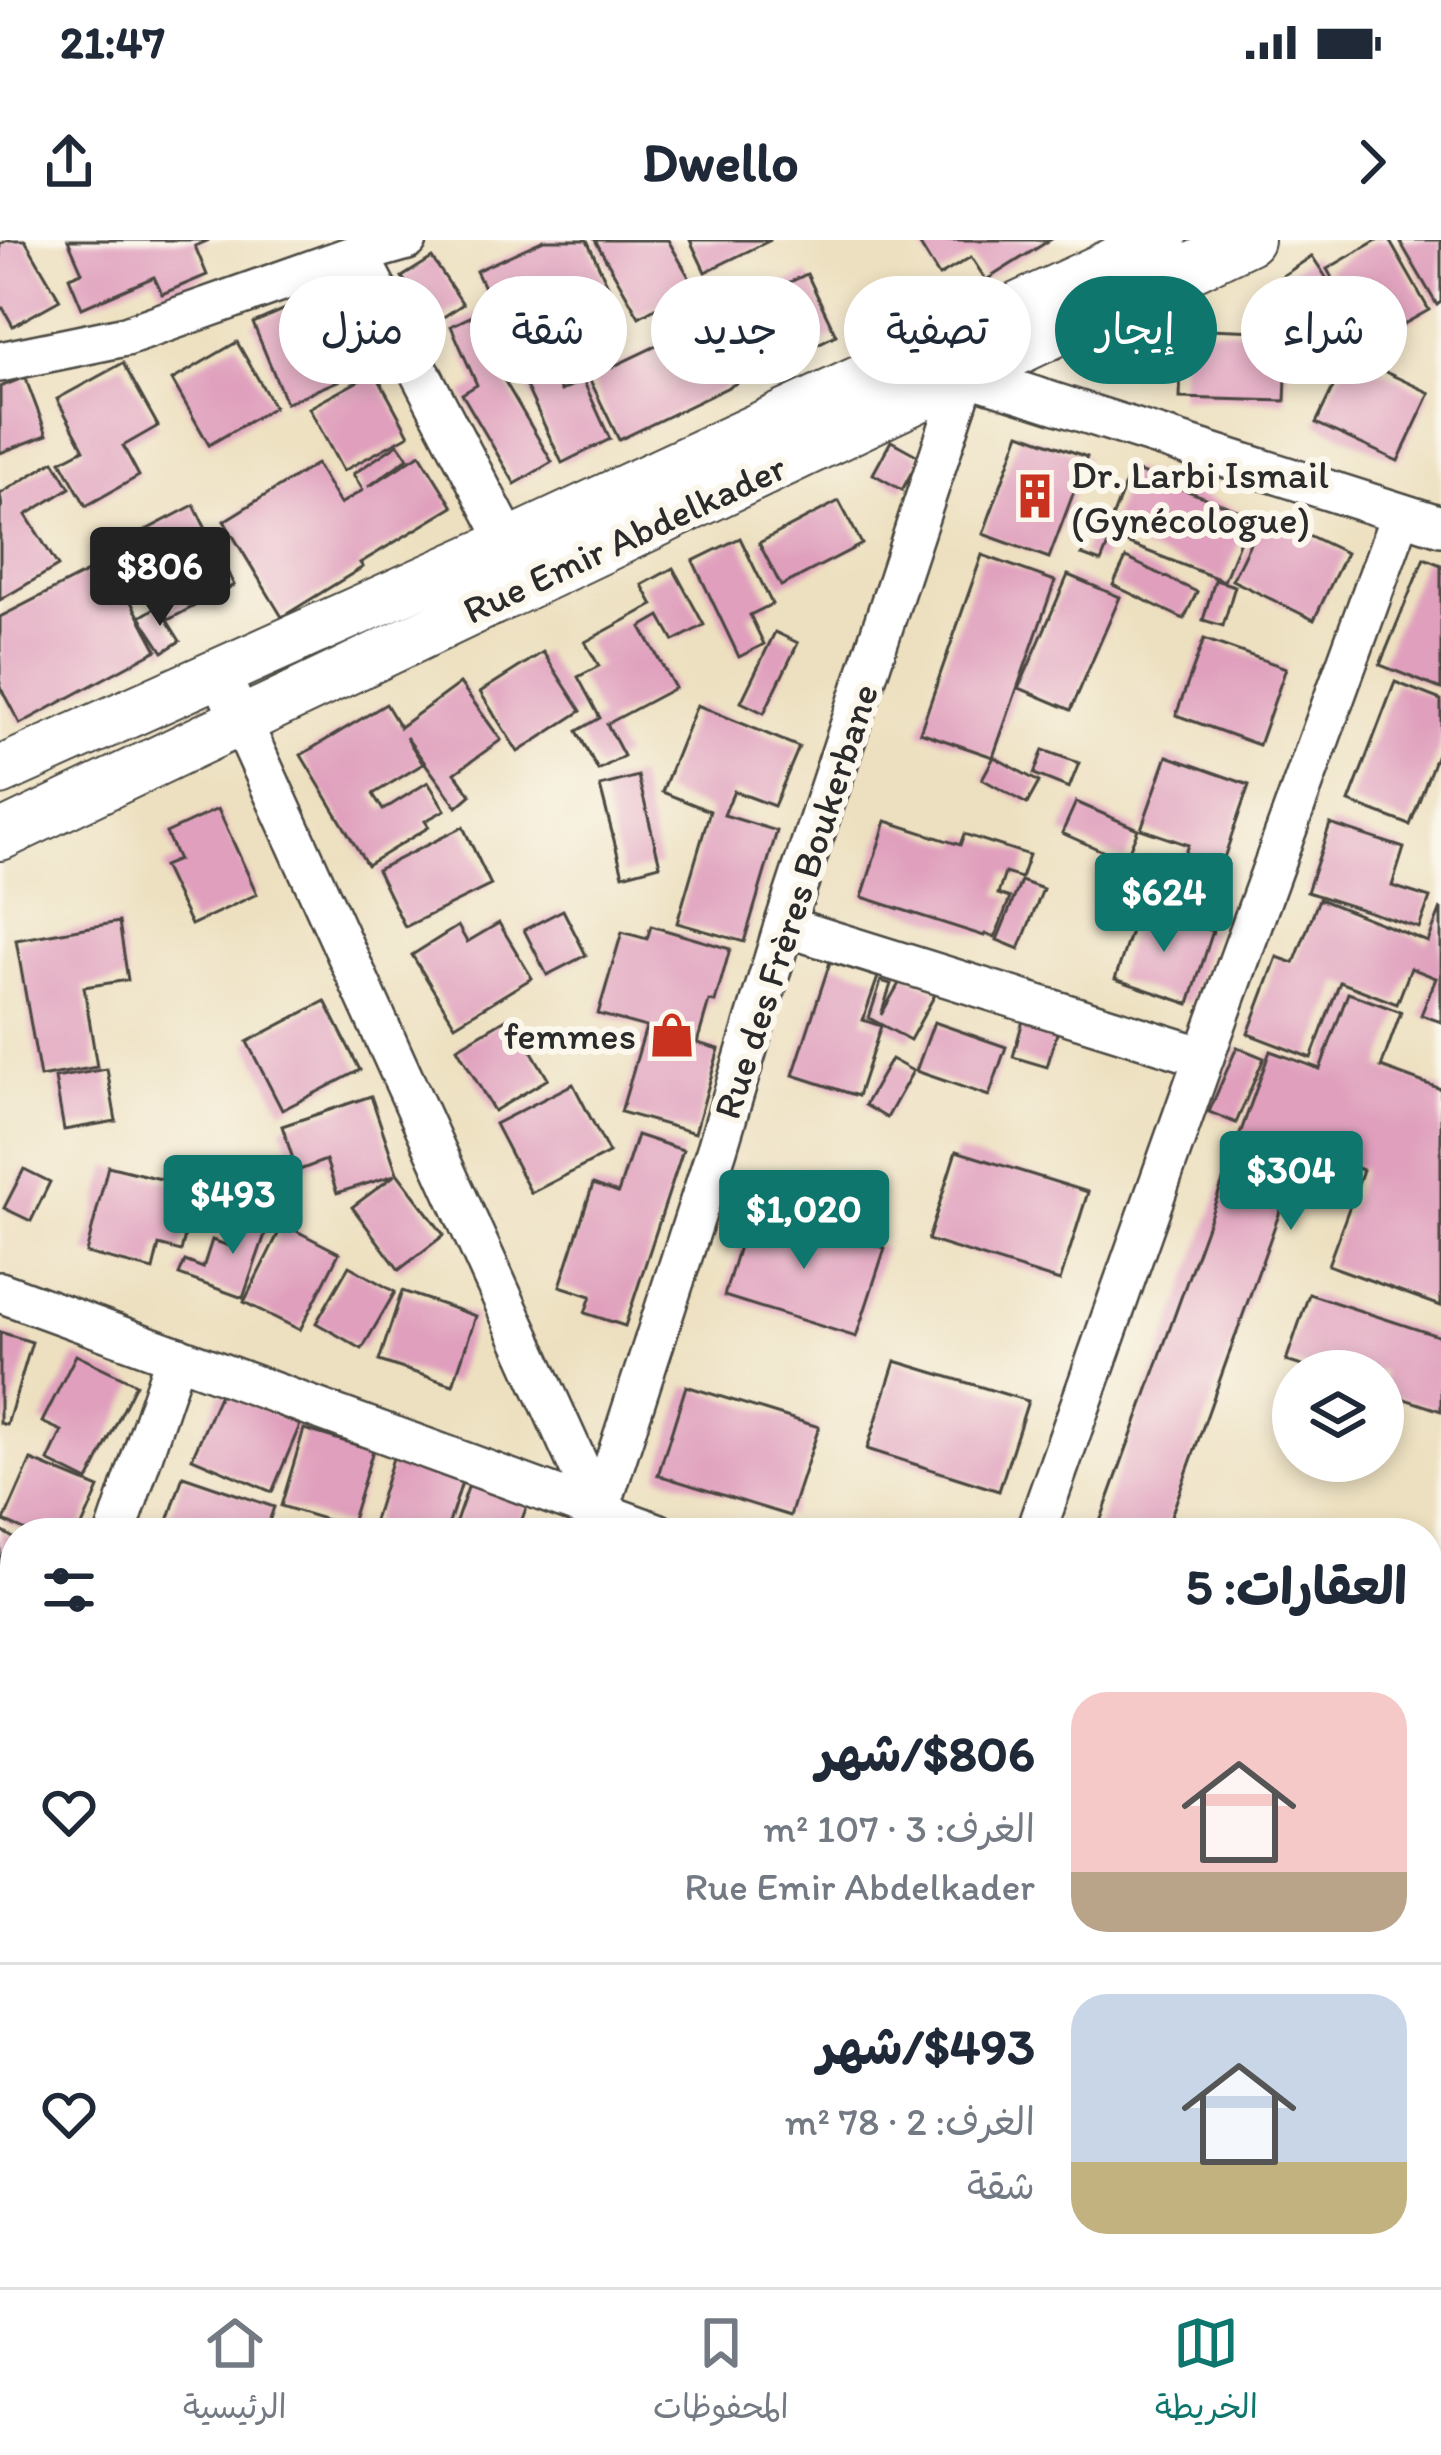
<!DOCTYPE html>
<html lang="ar">
<head>
<meta charset="utf-8">
<style>
	body { margin:0; font-family:Itim,"Playpen Sans Arabic",sans-serif; background:#f2f2f3; color:#1f2937; direction:rtl; height:100vh; display:flex; flex-direction:column; font-size:45px; white-space:nowrap }
	* { box-sizing:border-box; margin:0 }
	p { font-size:39px; color:#747a83 }
	.icon { flex:none; width:66px; height:66px; fill:none; stroke:currentColor; stroke-width:2; stroke-linecap:round; stroke-linejoin:round }
	.map { position:relative; flex:1; overflow:hidden; direction:ltr }
	.details { position:absolute; left:0px; top:1278px; width:1443px; height:771px; display:flex; flex-direction:column; background:#fff; border-radius:48px 48px 0 0; box-shadow:0 6px 18px #0003; direction:rtl }
	.details>* { flex:none }
	.top-card { position:absolute; left:36px; top:36px; width:1371px; height:108px; direction:rtl; display:flex; gap:24px }
	.controls { position:absolute; left:1272px; top:1110px; display:grid; gap:24px }
	.controls a { display:grid; place-items:center; width:132px; height:132px; border-radius:50%; background:#fff; box-shadow:0 6px 18px #0003; font-size:60px }
	.price { position:absolute; translate:-50% -102px; padding:0 27px; border-radius:12px; background:#0f766e; color:#fff; font-size:39px; line-height:78px; filter:drop-shadow(0 3px 6px #0008) }
	.price::after { content:''; position:absolute; left:50%; top:72px; width:36px; height:27px; margin-left:-18px; background:inherit; clip-path:polygon(0 0,100% 0,50% 100%) }
	.price.current { background:#222; color:#fff }
	ul { padding:0; list-style:none }
	li { display:flex; align-items:center; gap:36px; height:300px; padding:0 36px }
	li+li { border-top:3px solid #e0e1e3 }
	li span { display:grid; place-items:center; flex:none; width:336px; height:240px; border-radius:36px; color:#555 }
	li>.icon { margin-inline-start:auto }
	span .icon { width:144px; height:144px; fill:#fffc; stroke-width:1 }
	li b { font-size:51px }
	h2 { display:flex; justify-content:space-between; align-items:center; height:144px; padding:0 36px; font-size:51px }
	.tag { padding:0 42px; border-radius:54px; background:#fff; box-shadow:0 6px 18px #0003; font-size:42px; line-height:108px }
	.tag.current { background:#0f766e; color:#fff }
	.status { display:flex; justify-content:space-between; align-items:center; height:84px; padding:0 60px; background:#fff; direction:ltr }
	.status svg { height:33px; fill:currentColor }
	header { display:flex; justify-content:space-between; align-items:center; height:156px; padding:0 36px; background:#fff; font-size:54px; font-weight:700 }
	.dock { display:flex; justify-content:space-around; align-items:center; height:168px; border-top:3px solid #e0e1e3; background:#fff; font-size:33px; color:#747a83 }
	.dock a { display:grid; justify-items:center; gap:6px }
	.dock .current { color:#0f766e }
	.map>svg:first-child { display:block }
</style>
</head>
<body>
<div class="status"><b>21:47</b><svg viewBox="0 0 49 12"><path d="M0 12V9h3v3zM5 12V6h3v6zM10 12V3h3v9zM15 12V0h3v12zM26 1h20v11H26zM47 4h2v5h-2z"/></svg></div>
<header><svg class="icon" aria-label="forward" viewBox="0 0 24 24"><path d="M9 5l7 7-7 7"/></svg>Dwello<svg class="icon" aria-label="share" viewBox="0 0 24 24"><path d="M12 15V3M7 8l5-5 5 5M5 13v7h14v-7"/></svg></header>
<div class="map">
<svg width="1441" height="2047" viewBox="0 0 1441 2047">
	<rect width="100%" height="100%" fill="#fbf7ec"/>
	<filter id="ink" filterUnits="userSpaceOnUse"><feTurbulence type="fractalNoise" baseFrequency=".00833" numOctaves="2"/><feDisplacementMap in="SourceGraphic" scale="24" xChannelSelector="R" yChannelSelector="G"/><feConvolveMatrix kernelMatrix="1 2 1 2 8 2 1 2 1" color-interpolation-filters="sRGB"/></filter>
	<filter id="wash" filterUnits="userSpaceOnUse"><feTurbulence type="fractalNoise" baseFrequency=".004" numOctaves="4" result="noise"/><feDisplacementMap in="SourceGraphic" scale="48" xChannelSelector="R" yChannelSelector="G"/><feGaussianBlur stdDeviation="2.7" result="paint"/><feColorMatrix in="noise" values="0 0 0 0 0 0 0 0 0 0 0 0 0 0 0 0 0 1.4 0 .05"/><feComposite in="paint" operator="in"/></filter>
	<g filter="url(#wash)">
		<rect width="100%" height="100%" fill="#ede0c0"/>
		<g id="blocks">
			<g fill="#e0a0bd">
				<path d="M8,0H25L60,60L13,86L3,68L0,69V4Z"/>
				<path d="M68,0H209L195,6L207,35L162,54L154,37L82,68L69,37L82,32Z"/>
				<path d="M544,0H587L616,63L570,85L558,59L527,73L545,112L500,133L552,222L515,244L462,154L477,145L451,86L493,66L476,31Z"/>
				<path d="M595,0H668L694,46L639,77Z"/>
				<path d="M690,0H771L705,32Z"/>
				<path d="M917,0H1050L986,40L971,17L939,36Z"/>
				<path d="M1377,0H1389L1429,70L1349,115L1430,153L1398,221L1316,183L1348,116L1329,129L1272,43L1312,16L1359,87L1327,29Z"/>
				<path d="M1399,0H1441V62L1437,65Z"/>
				<path d="M432,18L463,64L433,84L402,37Z"/>
				<path d="M807,34L836,95L619,200L589,138Z"/>
				<path d="M306,60L314,78L352,62L378,124L286,163L253,83Z"/>
				<path d="M1182,88L1288,92L1285,161L1180,158Z"/>
				<path d="M237,102L274,167L209,205L172,140Z"/>
				<path d="M544,115L561,151L583,140L610,199L562,223L517,127Z"/>
				<path d="M123,123L158,186L123,206L139,236L86,266L61,221L84,209L57,159Z"/>
				<path d="M375,132L409,195L343,231L309,168Z"/>
				<path d="M25,137L47,195L0,213V147Z"/>
				<path d="M1020,193L1087,217L1049,318L983,294Z"/>
				<path d="M891,201L920,217L902,250L873,234Z"/>
				<path d="M398,204L408,218L368,247L420,214L453,267L360,323L363,327L282,377L224,281L316,224L340,264L363,250L353,234Z"/>
				<path d="M54,221L70,248L26,275L58,326L0,360V268L2,267L0,254Z"/>
				<path d="M1131,229L1250,275L1224,341L1111,297L1101,322L1082,315L1094,283L1108,289Z"/>
				<path d="M839,261L862,304L781,346L759,303Z"/>
				<path d="M194,265L234,345L168,380L127,300Z"/>
				<path d="M1264,274L1346,313L1314,380L1232,340Z"/>
				<path d="M740,298L772,364L750,375L764,404L739,417L693,321Z"/>
				<path d="M982,315L1055,341L993,517L920,492Z"/>
				<path d="M1126,318L1197,352L1184,379L1113,345Z"/>
				<path d="M1424,318L1441,325V449L1380,425Z"/>
				<path d="M109,321L157,410L20,484L0,447V377Z"/>
				<path d="M673,328L704,385L674,401L660,376L641,387L675,448L607,484L624,516L598,530L577,491L600,478L578,437L599,426L585,402L653,365L642,345Z"/>
				<path d="M1068,335L1120,357L1071,470L1019,448Z"/>
				<path d="M1215,340L1235,346L1223,386L1203,380Z"/>
				<path d="M158,366L180,401L163,412L140,377Z"/>
				<path d="M775,392L798,403L764,473L741,462Z"/>
				<path d="M1204,399L1286,428L1259,505L1176,475Z"/>
				<path d="M543,412L581,471L518,512L480,452Z"/>
				<path d="M1395,442L1441,460V503L1410,585L1349,562Z"/>
				<path d="M460,443L501,500L455,533L471,555L457,567L406,497L423,524L373,554L383,570L428,542L445,570L425,581L429,587L367,625L301,515L386,464L400,487Z"/>
				<path d="M697,465L799,507L774,566L734,551L724,575L777,591L744,702L677,683L710,571L662,552Z"/>
				<path d="M1043,510L1079,523L1069,548L1034,534Z"/>
				<path d="M1167,516L1249,545L1214,647L1177,634L1188,605L1141,589Z"/>
				<path d="M994,517L1039,542L1027,564L982,539Z"/>
				<path d="M638,536L660,625L623,635L600,546Z"/>
				<path d="M1076,562L1138,589L1125,621L1062,593Z"/>
				<path d="M218,569L257,654L191,685L163,626L178,620L166,593Z"/>
				<path d="M886,581L960,605L964,594L1029,615L1021,638L1005,633L998,654L1010,658L995,697L985,694L984,696L862,657Z"/>
				<path d="M1330,584L1404,608L1392,646L1430,658L1419,688L1307,652Z"/>
				<path d="M463,587L491,645L405,687L377,630Z"/>
				<path d="M1021,641L1043,649L1019,709L997,700Z"/>
				<path d="M1319,659L1428,702L1441,668V782L1421,775L1436,738L1411,728L1397,764L1340,742L1311,818L1248,794L1277,717L1294,723Z"/>
				<path d="M1139,667L1213,691L1189,764L1115,739Z"/>
				<path d="M563,670L586,715L547,735L524,690Z"/>
				<path d="M119,682L128,740L84,747L97,827L40,837L16,700Z"/>
				<path d="M499,683L532,738L455,785L412,715L458,686L467,702Z"/>
				<path d="M651,686L730,709L715,762L709,761L697,803L719,809L695,893L621,872L646,787L598,774L622,692L647,699Z"/>
				<path d="M830,722L878,737L863,780L881,786L858,856L793,835Z"/>
				<path d="M905,733L937,751L910,800L869,778L881,741L891,744L881,775Z"/>
				<path d="M1348,753L1401,772L1381,827L1441,849V1066L1328,1025L1363,930L1318,914L1314,927L1298,921L1165,1293H1096L1270,811L1320,829Z"/>
				<path d="M325,761L360,830L282,870L247,802Z"/>
				<path d="M1025,773L1060,783L1047,827L1013,817Z"/>
				<path d="M511,776L548,839L494,871L457,808Z"/>
				<path d="M934,782L1006,807L989,856L916,831Z"/>
				<path d="M1237,807L1264,818L1236,883L1209,872Z"/>
				<path d="M891,819L913,831L887,878L865,865Z"/>
				<path d="M107,829L116,881L64,890L55,838Z"/>
				<path d="M573,844L609,913L531,953L495,884Z"/>
				<path d="M371,856L397,933L444,995L399,1030L352,967L395,935L337,953L326,920L297,931L282,886Z"/>
				<path d="M637,895L683,910L625,1086L585,1073L591,1056L560,1046L593,944L618,953Z"/>
				<path d="M956,911L1088,952L1060,1041L928,1000Z"/>
				<path d="M108,926L197,948L181,1011L159,1005L153,1030L86,1013Z"/>
				<path d="M24,929L50,942L31,981L4,968Z"/>
				<path d="M249,965L272,974L243,1058L179,1035L185,1021L203,1028L212,1000L235,1008Z"/>
				<path d="M751,966L885,1008L856,1097L724,1056Z"/>
				<path d="M283,984L339,1013L300,1090L244,1062Z"/>
				<path d="M349,1026L395,1052L362,1109L316,1083Z"/>
				<path d="M402,1051L476,1076L453,1145L379,1121Z"/>
				<path d="M1309,1054L1441,1097V1171L1383,1152V1131H1318L1286,1121Z"/>
				<path d="M0,1092L32,1102L7,1185L0,1183Z"/>
				<path d="M76,1115L136,1144L88,1241L48,1221L62,1191L42,1182Z"/>
				<path d="M895,1121L1028,1161L999,1251L867,1209Z"/>
				<path d="M686,1146L819,1187L790,1276L658,1235Z"/>
				<path d="M221,1152L300,1185L272,1252L192,1218Z"/>
				<path d="M304,1189L373,1210L350,1287L281,1266Z"/>
				<path d="M393,1218L463,1239L446,1293H370Z"/>
				<path d="M31,1220L99,1248L79,1293H31L4,1281Z"/>
				<path d="M183,1236L274,1267L265,1293L240,1290L239,1293H164Z"/>
				<path d="M471,1239L529,1260L517,1293H452Z"/>
				<path d="M0,1290L15,1299V1369L0,1361Z"/>
				<path d="M0,1381L15,1390V1397L0,1423Z"/>
				<path d="M15,1598V1894L13,1895L0,1842V1602Z"/>
				<path d="M1441,1811V1984L1439,1988L1428,1984V1842Z"/>
				<path d="M15,1996V2034L157,2036L160,2047H0V2004Z"/>
				<path d="M412,2034H487L482,2047H411L408,2046Z"/>
				<path d="M1084,2034H1148L1144,2047H1080Z"/>
				<path d="M1371,2034H1395L1430,2047H1366Z"/>
			</g>
		</g>
	</g>
	<g filter="url(#ink)">
		<use href="#blocks" fill-opacity="0" stroke="#484641" stroke-width="3"/>
		<g fill="none" stroke-linecap="round" stroke-linejoin="round">
			<g stroke="#484641" stroke-width="22">
				<path id="service" d="M1344,2047L1349,2034"/>
			</g>
			<g stroke="#484641" stroke-width="44">
				<g id="minor">
					<path d="M358,14L509,303"/>
					<path d="M0,122L126,96L358,14L407,0"/>
					<path d="M966,135L1441,286"/>
					<path d="M229,454L599,1271"/>
					<path d="M784,686L1204,817"/>
					<path d="M0,1052L657,1293"/>
					<path d="M116,1293L176,1116"/>
					<path d="M592,1293L717,909L784,686L966,135L958,117"/>
					<path d="M1035,1293L1204,817L1401,274"/>
					<path d="M0,1491L15,1487"/>
					<path d="M977,2034L981,2047"/>
					<path d="M359,2047L363,2034"/>
				</g>
			</g>
			<g stroke="#484641" stroke-width="52">
				<g id="tertiary">
					<path d="M0,531L509,303L1162,0"/>
					<path d="M0,596L1249,0"/>
				</g>
			</g>
			<g stroke="#484641" stroke-width="64">
				<g id="primary">
					<path d="M1428,1595L1441,1558"/>
					<path d="M1268,2047L1272,2034"/>
				</g>
			</g>
			<use href="#service" stroke="#fff" stroke-width="18"/>
			<use href="#minor" stroke="#fff" stroke-width="39"/>
			<use href="#tertiary" stroke="#fff" stroke-width="48"/>
			<use href="#primary" stroke="#f7be87" stroke-width="60"/>
		</g>
	</g>
	<defs>
		<g id="building-bare" transform="scale(3.6)"><path d="M-4-6H4V6H1V3H-1V6H-4ZM-2.5-4.3h1.7v1.8h-1.7ZM.8-4.3h1.7v1.8H.8ZM-2.5-1h1.7V.8h-1.7ZM.8-1h1.7V.8H.8Z" fill="#c8321e" stroke="#fbf7ec" stroke-width="2.5" paint-order="stroke"/></g>
		<g id="shop-bare" transform="scale(3.6)"><path d="M-5-2.5h2.3a2.7 3.5 0 0 1 5.4 0H5L5.5 6h-11ZM-1.5-2.5h3a1.5 2.3 0 0 0-3 0Z" fill="#c8321e" stroke="#fbf7ec" stroke-width="2.5" paint-order="stroke"/></g>
	</defs>
	<g fill-rule="evenodd">
		<use href="#building-bare" x="1035" y="256"/>
		<use href="#shop-bare" x="672" y="795"/>
	</g>
	<g text-anchor="middle" stroke-width="12" stroke-linejoin="round" paint-order="stroke">
		<g font-size="39" fill="#2b2b2b" stroke="#fbf7ec" text-anchor="start">
			<text x="1071" y="248">Dr. Larbi Ismail<tspan x="1071" dy="45">(Gynécologue)</tspan></text>
			<text x="636" y="809" text-anchor="end">femmes</text>
		</g>
		<g font-size="39" fill="#2b2b2b" stroke="#fbf7ec">
			<text transform="translate(624 298) rotate(-25)" y="14">Rue Emir Abdelkader</text>
			<text transform="translate(795 661) rotate(-72)" y="14">Rue des Frères Boukerbane</text>
		</g>
	</g>
</svg>
<div class="controls">
<a><svg class="icon" aria-label="layers" viewBox="0 0 24 24"><path d="M12 4l9 5-9 5-9-5zM3 14l9 5 9-5"/></svg></a>
</div>
<b class="price current" style="left:160px;top:389px">$806</b>
<b class="price" style="left:1164px;top:715px">$624</b>
<b class="price" style="left:1291px;top:993px">$304</b>
<b class="price" style="left:233px;top:1017px">$493</b>
<b class="price" style="left:804px;top:1032px">$1,020</b>
<div class="top-card">
<a class="tag">شراء</a>
<a class="tag current">إيجار</a>
<a class="tag">تصفية</a>
<a class="tag">جديد</a>
<a class="tag">شقة</a>
<a class="tag">منزل</a>
</div>
<section class="details">
<h2>العقارات: 5<svg class="icon" aria-label="filters" viewBox="0 0 24 24"><path d="M4 7h16M4 17h16"/><circle cx="9" cy="7" r="2"/><circle cx="15" cy="17" r="2"/></svg></h2>
<ul>
<li><span style="background:linear-gradient(#f6c9c9 75%,#b9a48a 0)"><svg class="icon" aria-label="home" viewBox="0 0 24 24"><path d="M3 11l9-7 9 7M6 9v11h12V9"/></svg></span><div><b>$806/شهر</b><p>الغرف: 3 · 107 m²</p><p>Rue Emir Abdelkader</p></div><svg class="icon" aria-label="heart" viewBox="0 0 24 24"><path d="M12 20l-8-8c-3-5 5-10 8-4 3-6 11-1 8 4z"/></svg></li>
<li><span style="background:linear-gradient(#c9d6e8 70%,#c2b280 0)"><svg class="icon" aria-label="home" viewBox="0 0 24 24"><path d="M3 11l9-7 9 7M6 9v11h12V9"/></svg></span><div><b>$493/شهر</b><p>الغرف: 2 · 78 m²</p><p>شقة</p></div><svg class="icon" aria-label="heart" viewBox="0 0 24 24"><path d="M12 20l-8-8c-3-5 5-10 8-4 3-6 11-1 8 4z"/></svg></li>
</ul>
</section>
</div>
<nav class="dock">
<a class="current"><svg class="icon" aria-label="map" viewBox="0 0 24 24"><path d="M3 6l6-2 6 2 6-2v14l-6 2-6-2-6 2zM9 4v14M15 6v14"/></svg>الخريطة</a>
<a><svg class="icon" aria-label="saved" viewBox="0 0 24 24"><path d="M7 4h10v16l-5-4-5 4z"/></svg>المحفوظات</a>
<a><svg class="icon" aria-label="home" viewBox="0 0 24 24"><path d="M3 11l9-7 9 7M6 9v11h12V9"/></svg>الرئيسية</a>
</nav>
</body>
</html>
